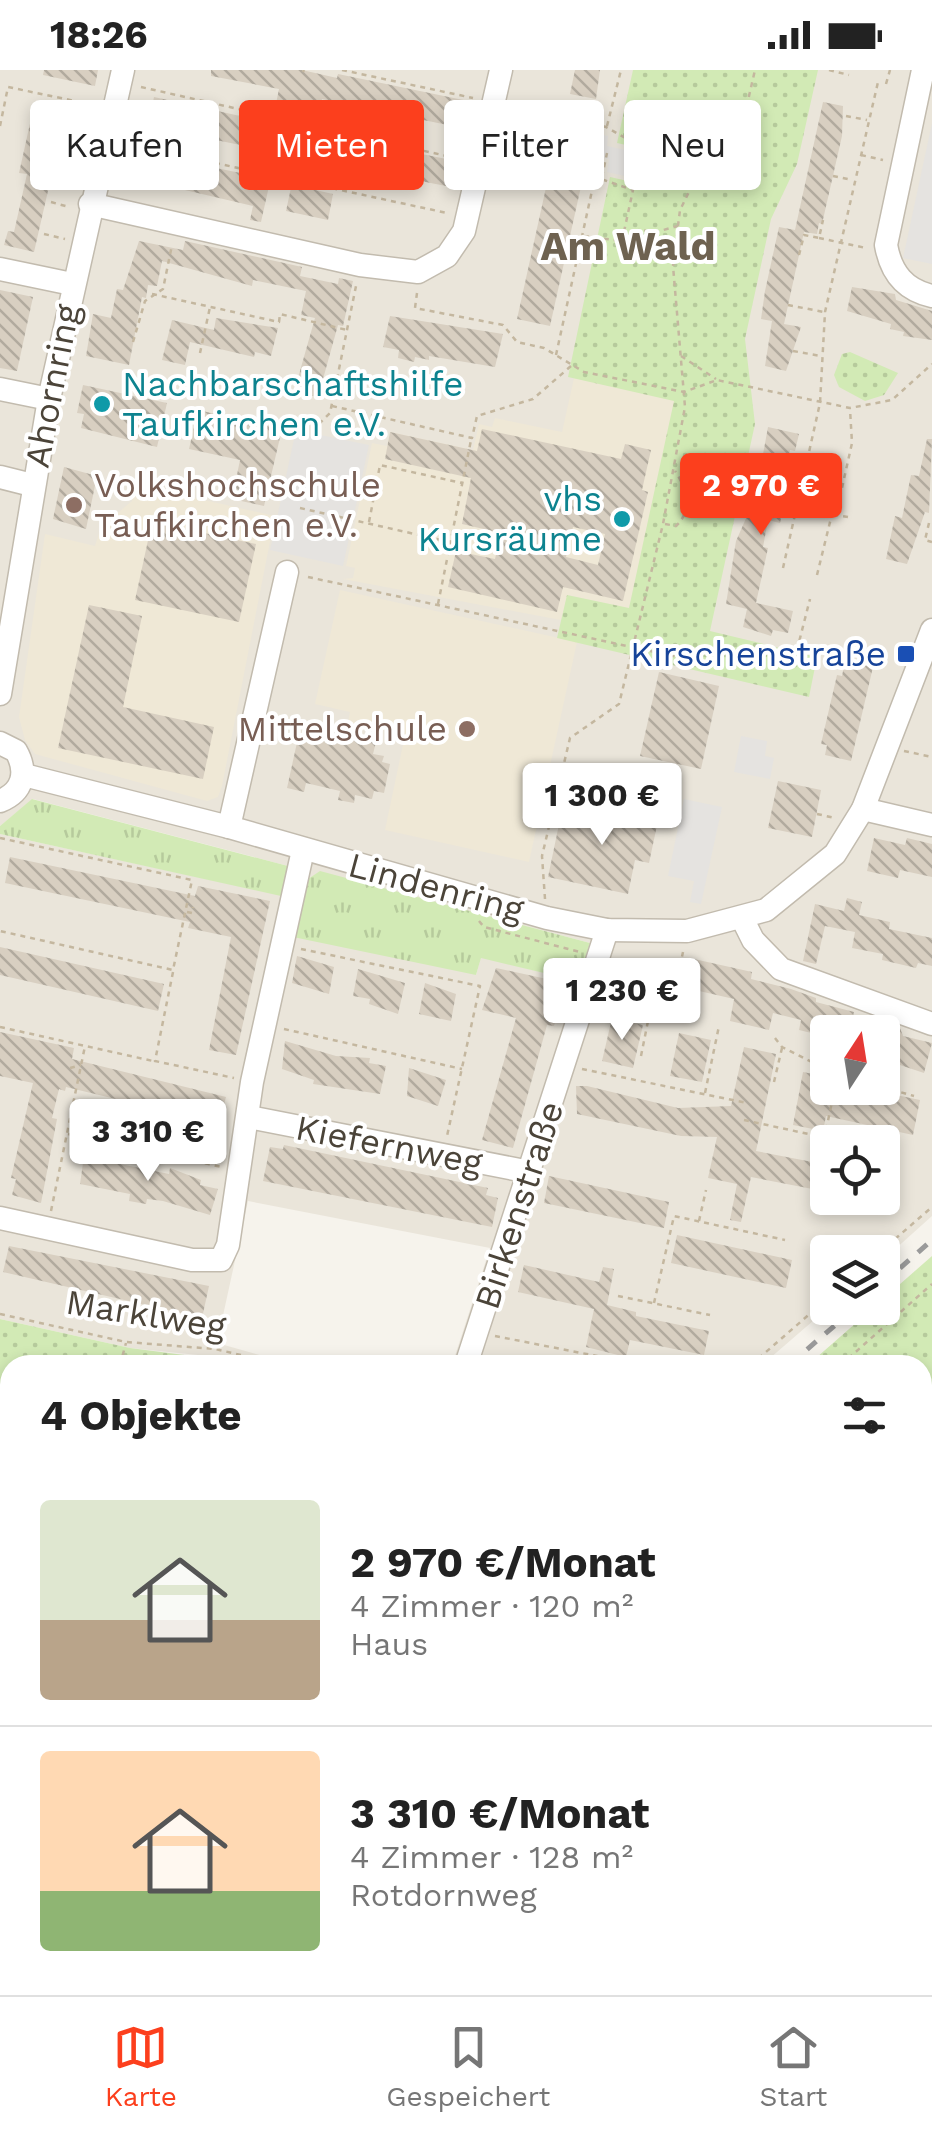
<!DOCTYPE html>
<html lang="de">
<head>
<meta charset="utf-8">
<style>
	body { margin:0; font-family:"Work Sans",sans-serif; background:#f2f2f2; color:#222; height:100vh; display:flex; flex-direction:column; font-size:38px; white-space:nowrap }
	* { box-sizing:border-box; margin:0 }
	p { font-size:32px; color:#767676 }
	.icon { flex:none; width:55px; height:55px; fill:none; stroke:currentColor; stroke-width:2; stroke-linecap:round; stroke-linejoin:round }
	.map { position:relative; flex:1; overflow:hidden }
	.drawer { position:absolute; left:0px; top:1285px; width:932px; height:640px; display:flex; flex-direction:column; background:#fff; border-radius:30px 30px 0 0; box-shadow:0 5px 15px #0003 }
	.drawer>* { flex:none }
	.top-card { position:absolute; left:30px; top:30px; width:872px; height:90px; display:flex; gap:20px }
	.needle { width:65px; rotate:12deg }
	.fabs { position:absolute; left:810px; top:945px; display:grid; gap:20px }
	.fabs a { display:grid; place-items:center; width:90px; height:90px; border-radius:10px; background:#fff; box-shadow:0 5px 15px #0003; font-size:50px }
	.price { position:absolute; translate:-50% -85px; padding:0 22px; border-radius:10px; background:#fff; color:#222; font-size:32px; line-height:65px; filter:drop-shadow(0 2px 5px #0008) }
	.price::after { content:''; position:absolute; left:50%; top:60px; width:30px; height:22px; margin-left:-15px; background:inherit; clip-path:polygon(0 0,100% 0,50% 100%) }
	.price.active { background:#fc3f1d; color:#fff }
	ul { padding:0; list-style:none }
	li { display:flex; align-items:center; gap:30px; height:250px; padding:0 40px }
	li+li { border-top:2px solid #e0e0e0 }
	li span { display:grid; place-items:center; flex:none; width:280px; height:200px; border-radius:10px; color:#555 }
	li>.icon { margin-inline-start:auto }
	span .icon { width:120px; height:120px; fill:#fffc; stroke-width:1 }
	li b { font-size:42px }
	h2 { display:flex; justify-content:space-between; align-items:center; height:120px; padding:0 40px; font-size:42px }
	.tag { padding:0 35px; border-radius:10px; background:#fff; box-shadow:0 5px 15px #0003; font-size:35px; line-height:90px }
	.tag.active { background:#fc3f1d; color:#fff }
	.status { display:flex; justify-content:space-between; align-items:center; height:70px; padding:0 50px; background:#fff; direction:ltr }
	.status svg { height:28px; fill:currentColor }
	.tabs { display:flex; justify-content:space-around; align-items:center; height:140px; border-top:2px solid #e0e0e0; background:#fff; font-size:28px; color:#767676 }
	.tabs a { display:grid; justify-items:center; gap:5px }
	.tabs .active { color:#fc3f1d }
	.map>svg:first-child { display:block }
</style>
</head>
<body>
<div class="status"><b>18:26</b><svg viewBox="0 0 49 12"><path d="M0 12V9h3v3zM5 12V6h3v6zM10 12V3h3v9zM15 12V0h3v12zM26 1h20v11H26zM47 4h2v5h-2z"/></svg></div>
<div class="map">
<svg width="932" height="1925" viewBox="0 0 932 1925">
	<defs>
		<pattern id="grass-tufts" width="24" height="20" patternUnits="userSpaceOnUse" patternTransform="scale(2.5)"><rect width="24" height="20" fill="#d2eab5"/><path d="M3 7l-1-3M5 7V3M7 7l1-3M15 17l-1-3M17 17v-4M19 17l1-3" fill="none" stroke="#b6ca9c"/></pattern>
		<pattern id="park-dots" width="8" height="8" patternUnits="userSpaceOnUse" patternTransform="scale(2.5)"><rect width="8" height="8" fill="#d2eab5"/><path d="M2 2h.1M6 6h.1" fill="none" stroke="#b6ca9c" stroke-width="1.8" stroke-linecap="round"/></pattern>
		<pattern id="building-back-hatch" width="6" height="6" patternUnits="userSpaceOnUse" patternTransform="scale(2.5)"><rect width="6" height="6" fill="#d8cfc1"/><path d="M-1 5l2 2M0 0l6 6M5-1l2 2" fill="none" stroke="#b1aa9e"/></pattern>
	</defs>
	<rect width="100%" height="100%" fill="#f6f3ec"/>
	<path fill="#eae5da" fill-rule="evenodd" d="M0,0H932V1146L883,1190L882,1182H828V1238L762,1295H452L490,1178L248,1131L217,1273L295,1295L130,1278L0,1249V764L280,825L288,796L33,729L0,756ZM320,802L590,873L578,911L481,887L476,905L308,809ZM828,962H882V1018H828ZM828,1072H882V1128H828Z"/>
	<g fill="#efe8d6">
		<path d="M574,308L675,330L629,539L568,525L561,550L343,509L353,508L355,498L346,496L372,373L387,376L390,362L473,380L479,354L492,357L495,348L562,362Z"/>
		<path d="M164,421L275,446L222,716L218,727L207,731L35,684L25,670L19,647L45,464L95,476L101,457L132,431L133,422Z"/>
		<path d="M340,520L577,572L529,792L385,760L405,665L348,652L350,642L315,634Z"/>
	</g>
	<g fill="url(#grass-tufts)">
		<path d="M32,729L288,796L281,826L0,764V756Z"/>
		<path d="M320,801L590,873L578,911L481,888L476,905L293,867L308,809Z"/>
	</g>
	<g fill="url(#park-dots)">
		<path d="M633,0H818L797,94L771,149L745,269L755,354L710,561L817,587L809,627L557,568L567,525L629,538L674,331L568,307L610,107L637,113L644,79L617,73Z"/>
		<path d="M850,282L898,303L884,325L865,331L839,317L834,305L842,284Z"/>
		<path d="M932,1186V1925H461L436,1915H922V1295H808L873,1238H882L883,1229Z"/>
		<path d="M0,1249L130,1278L262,1295H10V1611L0,1610Z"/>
		<path d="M0,1624L10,1626V1915H30L19,1925H0Z"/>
	</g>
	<g fill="#e5e3e0">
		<path d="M525,49L608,66L607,76L639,83L634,108L607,102L609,89L520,71Z"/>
		<path d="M932,53V194L903,188Z"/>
		<path d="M296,360L369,375L343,496L270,480Z"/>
		<path d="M741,666L767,671L765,686L774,688L770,709L734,702Z"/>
		<path d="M684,729L722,737L701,834L690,832L694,811L668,806Z"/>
	</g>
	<g fill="url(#building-back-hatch)" fill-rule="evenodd">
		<path d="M44,0H98L95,16L43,5Z"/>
		<path d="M211,0H302L337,8L338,4L468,31L462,58L322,29L314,62L456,91L451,117L309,89L302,117L333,124L328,150L286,141L301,71L280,67L261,152L250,150L253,136L138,109L144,83L259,107L265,80L148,56L154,27L272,53L279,19L211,6Z"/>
		<path d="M575,0H600L596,29L570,24Z"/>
		<path d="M35,31L67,38L34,182L4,175L8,161L14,162L27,104L19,103Z"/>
		<path d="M823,32L843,36L842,66L822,154L819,153L817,164L804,162L784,254L801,257L786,301L765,296L772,251L761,249L765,221L779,157L795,160Z"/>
		<path d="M549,104L582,112L550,256L517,249Z"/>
		<path d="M139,171L183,180L185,171L302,197L300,206L338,214L339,208L353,211L343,256L338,255L318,327L294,322L315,248L301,245L306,221L253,210L252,216L162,191L157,216L148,215L146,228L142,227L129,295L86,286L93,244L111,248L117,219L123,220Z"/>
		<path d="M852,217L895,224L896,230L932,241V270L903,266L904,262L890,259L891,254L847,241Z"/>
		<path d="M0,220L33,227L17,301L0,298Z"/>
		<path d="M390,246L503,264L495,297L429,286V290L415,287L414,292L398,288L399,280L383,277Z"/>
		<path d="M216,248L278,258L271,286L255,282L254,287L190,272L185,295L162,290L172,250L214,260Z"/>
		<path d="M83,315L167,333L157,377L81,358L84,344L77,343Z"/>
		<path d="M198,340L282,359L264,436L232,429L240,390L189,379Z"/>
		<path d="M768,357L799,364L795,381L790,380L778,434L784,436L780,453L768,450L763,477L768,478L756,533L793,541L788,563L773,560L771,566L743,557L747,539L726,534L736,471L755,428Z"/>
		<path d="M482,359L621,389L625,374L651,380L642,420L648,422L623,531L563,517L557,542L448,517L456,481L495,489L501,463L462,454L471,408L385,389L390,362L477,381ZM573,457L605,464L598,495L566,487Z"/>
		<path d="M927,369H932L929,443L925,442L907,494L886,489L895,446L902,448L911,405L919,406Z"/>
		<path d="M64,397L97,406L86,459L53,449Z"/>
		<path d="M152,452L256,474L239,552L135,530Z"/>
		<path d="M89,535L142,546L123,637L214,657L203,709L58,678Z"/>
		<path d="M845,591L873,597L851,691L825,685L827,675L821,674L837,605L842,606Z"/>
		<path d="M659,602L719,616L701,699L640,686Z"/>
		<path d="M351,663L377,668L373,684L384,686L382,692L390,694L384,723L374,721L372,729L355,725L354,733L338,730L340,721L306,713L304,722L287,718L298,668L322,673L324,664L349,669Z"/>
		<path d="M778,711L821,720L812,767L768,758Z"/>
		<path d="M614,737L659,746L649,793L635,790L628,824L548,807L562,740L611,751Z"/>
		<path d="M874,768L905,775L907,768L932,774V807L900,800L898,808L867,801Z"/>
		<path d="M10,787L195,826L198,816L270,831L236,985L209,980L231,867L188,858L190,852L5,813Z"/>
		<path d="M847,828L862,832L859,845L890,852L889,859L932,868V896L918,893L916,898L882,890L883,884L852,878L855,862L825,856L816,894L803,891L815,834L844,841Z"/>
		<path d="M0,877L164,914L158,941L0,905Z"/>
		<path d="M297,886L334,897L329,924L292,913Z"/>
		<path d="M648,889L692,898L694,889L752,902L751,909L791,919L816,928V932L854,942L853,946L900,958L903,966L932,973L924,1003L882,989V962H828V967L799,960L801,950L773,943L769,960L730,951L734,929L673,915L669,932L640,926Z"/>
		<path d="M496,898L565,913L554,956L547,955L513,1078L482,1070L516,948L482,940Z"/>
		<path d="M358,899L405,913L398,944L369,934L370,929L353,926Z"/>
		<path d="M425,913L456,924L451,951L419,944Z"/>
		<path d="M612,948L643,955L633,998L602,991Z"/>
		<path d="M0,962L74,978L72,989L226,1027L219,1054L66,1017L65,1021L59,1019L52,1048L57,1049L41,1133L12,1125L16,1109L11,1108L33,1013L0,1006Z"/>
		<path d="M679,963L711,970L702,1012L670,1006Z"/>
		<path d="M285,971L336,986L370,988L369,993L386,996L380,1024L313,1014L314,1010L282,999Z"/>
		<path d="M744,977L776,984L756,1081L828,1095V1122L751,1107L741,1152L730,1150L737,1114L708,1108L717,1067L681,1066L577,1044L576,1016H587L678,1038L731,1036Z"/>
		<path d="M409,998L446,1010L438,1036L407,1026Z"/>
		<path d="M803,1002L828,1007V1018H863L920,1030L913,1065L826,1046L823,1061L793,1055Z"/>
		<path d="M284,1075L488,1118L486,1125L498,1128L492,1157L263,1111L270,1077L283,1079Z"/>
		<path d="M103,1084L121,1088L120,1094L169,1104L170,1098L201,1110L200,1115L218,1119L210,1145L163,1131L147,1129L146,1134L129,1131L130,1124L80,1114L84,1086L102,1089Z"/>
		<path d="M549,1106L669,1132L664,1158L544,1133Z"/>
		<path d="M677,1165L792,1190L786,1218L671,1193Z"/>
		<path d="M9,1176L209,1216L202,1248L3,1202Z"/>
		<path d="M524,1195L599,1212L603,1197L614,1199L607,1235L636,1242V1246L709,1261L704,1285L630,1270L626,1287L586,1277L594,1239L518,1222Z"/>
	</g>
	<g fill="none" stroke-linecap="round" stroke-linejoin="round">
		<g stroke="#c2bbae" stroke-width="25">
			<g id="minor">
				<path d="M923,0L886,175C891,203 905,220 932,226"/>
				<path d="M90,134L360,195L418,202L447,186L464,161L501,0"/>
				<path d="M0,199L72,214"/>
				<path d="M0,319L49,329"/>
				<path d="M0,407L32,415"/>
				<path d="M0,624L49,329L123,0"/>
				<path d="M0,673L16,681C28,702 23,722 0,731"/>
				<path d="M24,705L229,757L547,848L607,860L687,861L766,840L835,784L863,739L932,560"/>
				<path d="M863,739L932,755"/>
				<path d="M229,757L287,502"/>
				<path d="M743,850L753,870L781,899L932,954"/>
				<path d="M249,1047L530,1102"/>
				<path d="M0,1148L192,1190H221L228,1175L252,1012L303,780"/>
				<path d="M466,1295L607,860"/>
			</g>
		</g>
		<g stroke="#c4b79f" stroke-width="2.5" stroke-dasharray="5 5" stroke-linecap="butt">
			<path d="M342,0L473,28"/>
			<path d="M829,0L849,5"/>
			<path d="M303,2L304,0"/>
			<path d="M886,14L890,0"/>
			<path d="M141,17L460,89"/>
			<path d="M515,37L606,57L636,74L703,91"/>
			<path d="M846,46L867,50"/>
			<path d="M69,53L92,58"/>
			<path d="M0,56L8,17L94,35"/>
			<path d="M607,56L621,0"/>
			<path d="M127,74L447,143"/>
			<path d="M65,76L86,82"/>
			<path d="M673,81L682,60L711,69L724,66"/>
			<path d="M861,85L883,90"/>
			<path d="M629,89L635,75"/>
			<path d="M502,91L592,111"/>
			<path d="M59,105L79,110"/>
			<path d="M833,106L852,110"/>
			<path d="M602,107L607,83"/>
			<path d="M51,132L69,137"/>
			<path d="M44,164L65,169"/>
			<path d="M584,166L621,171"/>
			<path d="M819,168L866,178"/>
			<path d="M799,185L804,165L819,168L823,150"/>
			<path d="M417,223L415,238L503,255L517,272L544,278L584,302L684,322L717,310L850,338L892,330L932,294"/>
			<path d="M152,224L279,252L280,244L347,260"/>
			<path d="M788,235L824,242"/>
			<path d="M133,272L145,231L163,219L172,175"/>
			<path d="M793,281L821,286"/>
			<path d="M200,283L210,237"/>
			<path d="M556,285L595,107L633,120L622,171L639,160L656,162L678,156"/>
			<path d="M681,286L716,309"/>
			<path d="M332,336L472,368L477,346L533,329L571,296"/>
			<path d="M319,354L330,343L356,216"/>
			<path d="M799,436L830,443"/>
			<path d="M300,438L450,472"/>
			<path d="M848,447L836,445L852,373L850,339"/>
			<path d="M369,452L380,395L462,413"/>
			<path d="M929,453L925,470L932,472"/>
			<path d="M665,454L676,456C693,440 687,419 675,401"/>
			<path d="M783,498L820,333L825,242L878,12"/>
			<path d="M817,505L832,444"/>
			<path d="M308,507L724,597L773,591L798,576L810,529"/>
			<path d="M438,534L471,370"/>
			<path d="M904,681L932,687"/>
			<path d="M817,744L835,748"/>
			<path d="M0,768L192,810L173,900L0,861"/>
			<path d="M545,829L542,786L570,668L619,634L663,454L685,337L673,196L680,140L704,92L746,39L755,0"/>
			<path d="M187,842L192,843L193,837"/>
			<path d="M479,851L484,857L580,882"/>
			<path d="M301,879L480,916L447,1066"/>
			<path d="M173,902L155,991L234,1008"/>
			<path d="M669,945L683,882"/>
			<path d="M0,957L153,991"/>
			<path d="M284,959L462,999"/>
			<path d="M775,968L782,977L828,1000"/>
			<path d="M641,986L650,941"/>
			<path d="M70,998L81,995"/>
			<path d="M582,999L747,1033"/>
			<path d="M774,1012L782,978"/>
			<path d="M882,1017L914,1026"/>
			<path d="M705,1023L719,956"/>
			<path d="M744,1050L845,1072"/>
			<path d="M826,1060L835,1018"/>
			<path d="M68,1064L222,1097"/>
			<path d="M51,1141L85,976"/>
			<path d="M699,1151L706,1120"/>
			<path d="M880,1182L932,1137"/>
			<path d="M618,1226L710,1245"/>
			<path d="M654,1233L674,1146L785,1170"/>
			<path d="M0,1244L126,1272L215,1279L284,1295"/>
			<path d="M495,1266L617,1290"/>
			<path d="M120,1295L126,1273"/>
			<path d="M751,1295L828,1228"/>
			<path d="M841,1295L932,1214"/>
			<path d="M0,1328L10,1335"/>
			<path d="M922,1440L932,1435"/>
			<path d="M0,1443L10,1446"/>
			<path d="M922,1510L932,1518"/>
			<path d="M0,1531L10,1533"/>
			<path d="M922,1619L932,1621"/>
			<path d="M922,1699L932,1696"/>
			<path d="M515,1915L536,1925"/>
			<path d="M0,1920L6,1919L10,1907"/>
			<path d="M23,1925L35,1915"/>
		</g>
		<use href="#minor" stroke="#fff" stroke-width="22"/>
		<g stroke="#9a9a9a" stroke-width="5" stroke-dasharray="12 12" stroke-linecap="butt">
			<path d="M882,1214L932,1170"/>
			<path d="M789,1295L855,1238"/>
			<path d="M45,1925L56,1915"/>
		</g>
	</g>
	<g fill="#0f9aa8" stroke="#fff" stroke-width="4">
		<circle cx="102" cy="334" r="10"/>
		<circle cx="622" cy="449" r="10"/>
	</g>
	<g fill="#8d6e63" stroke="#fff" stroke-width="4">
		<circle cx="74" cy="435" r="10"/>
		<circle cx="467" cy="659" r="10"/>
	</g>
	<rect fill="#1a4fb4" stroke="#fff" stroke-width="4" x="896" y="574" width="20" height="20" rx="5"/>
	<g text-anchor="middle" stroke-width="8" stroke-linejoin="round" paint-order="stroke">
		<g font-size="35" fill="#0d838f" stroke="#fff" text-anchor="start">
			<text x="122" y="326">Nachbarschaftshilfe<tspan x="122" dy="40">Taufkirchen e.V.</tspan></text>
			<text x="602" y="441" text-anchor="end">vhs<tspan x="602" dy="40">Kursräume</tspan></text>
		</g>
		<g font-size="35" fill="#4b4439" stroke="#fff">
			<text transform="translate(52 316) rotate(-79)" y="12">Ahornring</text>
			<text transform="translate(436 817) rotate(15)" y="12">Lindenring</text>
			<text transform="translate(389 1075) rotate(11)" y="12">Kiefernweg</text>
			<text transform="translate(519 1135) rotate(-72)" y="12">Birkenstraße</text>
			<text transform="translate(146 1244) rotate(9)" y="12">Marklweg</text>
		</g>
		<g font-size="35" fill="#785e54" stroke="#fff" text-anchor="start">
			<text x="94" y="427">Volkshochschule<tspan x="94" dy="40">Taufkirchen e.V.</tspan></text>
			<text x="447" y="671" text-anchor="end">Mittelschule</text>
		</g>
		<g font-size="35" fill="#164399" stroke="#fff" text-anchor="end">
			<text x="886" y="596">Kirschenstraße</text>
		</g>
		<g font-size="40" font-weight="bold" fill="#6e6250" stroke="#fff">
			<text x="628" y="190">Am Wald</text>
		</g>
	</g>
</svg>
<div class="fabs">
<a><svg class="needle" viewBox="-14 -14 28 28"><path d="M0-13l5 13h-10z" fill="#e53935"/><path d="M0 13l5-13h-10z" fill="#767676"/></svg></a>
<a><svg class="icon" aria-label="locate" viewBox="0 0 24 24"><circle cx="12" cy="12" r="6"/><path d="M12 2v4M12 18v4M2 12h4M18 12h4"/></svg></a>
<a><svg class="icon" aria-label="layers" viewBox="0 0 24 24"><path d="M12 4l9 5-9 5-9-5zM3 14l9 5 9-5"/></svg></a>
</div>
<b class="price active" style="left:761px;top:468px">2 970 €</b>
<b class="price" style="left:602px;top:778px">1 300 €</b>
<b class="price" style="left:622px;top:973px">1 230 €</b>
<b class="price" style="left:148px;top:1114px">3 310 €</b>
<div class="top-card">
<a class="tag">Kaufen</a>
<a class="tag active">Mieten</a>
<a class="tag">Filter</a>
<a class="tag">Neu</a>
</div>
<section class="drawer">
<h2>4 Objekte<svg class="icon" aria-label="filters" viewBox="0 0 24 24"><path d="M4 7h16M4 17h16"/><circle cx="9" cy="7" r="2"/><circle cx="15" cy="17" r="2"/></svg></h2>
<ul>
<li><span style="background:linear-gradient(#dfe7d0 60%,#b9a48a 0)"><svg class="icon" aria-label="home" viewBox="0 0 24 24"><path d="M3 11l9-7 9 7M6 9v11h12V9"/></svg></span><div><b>2 970 €/Monat</b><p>4 Zimmer · 120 m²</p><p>Haus</p></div></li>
<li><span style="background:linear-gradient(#ffd9b3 70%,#8fb573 0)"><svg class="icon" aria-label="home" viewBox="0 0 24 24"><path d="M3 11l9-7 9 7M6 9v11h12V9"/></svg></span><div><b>3 310 €/Monat</b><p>4 Zimmer · 128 m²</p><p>Rotdornweg</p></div></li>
</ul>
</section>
</div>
<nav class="tabs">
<a class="active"><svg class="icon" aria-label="map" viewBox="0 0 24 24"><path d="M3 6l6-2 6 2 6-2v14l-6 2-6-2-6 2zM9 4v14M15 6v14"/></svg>Karte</a>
<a><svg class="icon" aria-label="saved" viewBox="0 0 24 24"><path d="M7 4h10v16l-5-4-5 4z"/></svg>Gespeichert</a>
<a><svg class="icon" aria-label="home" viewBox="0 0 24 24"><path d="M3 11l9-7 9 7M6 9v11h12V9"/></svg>Start</a>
</nav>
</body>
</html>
